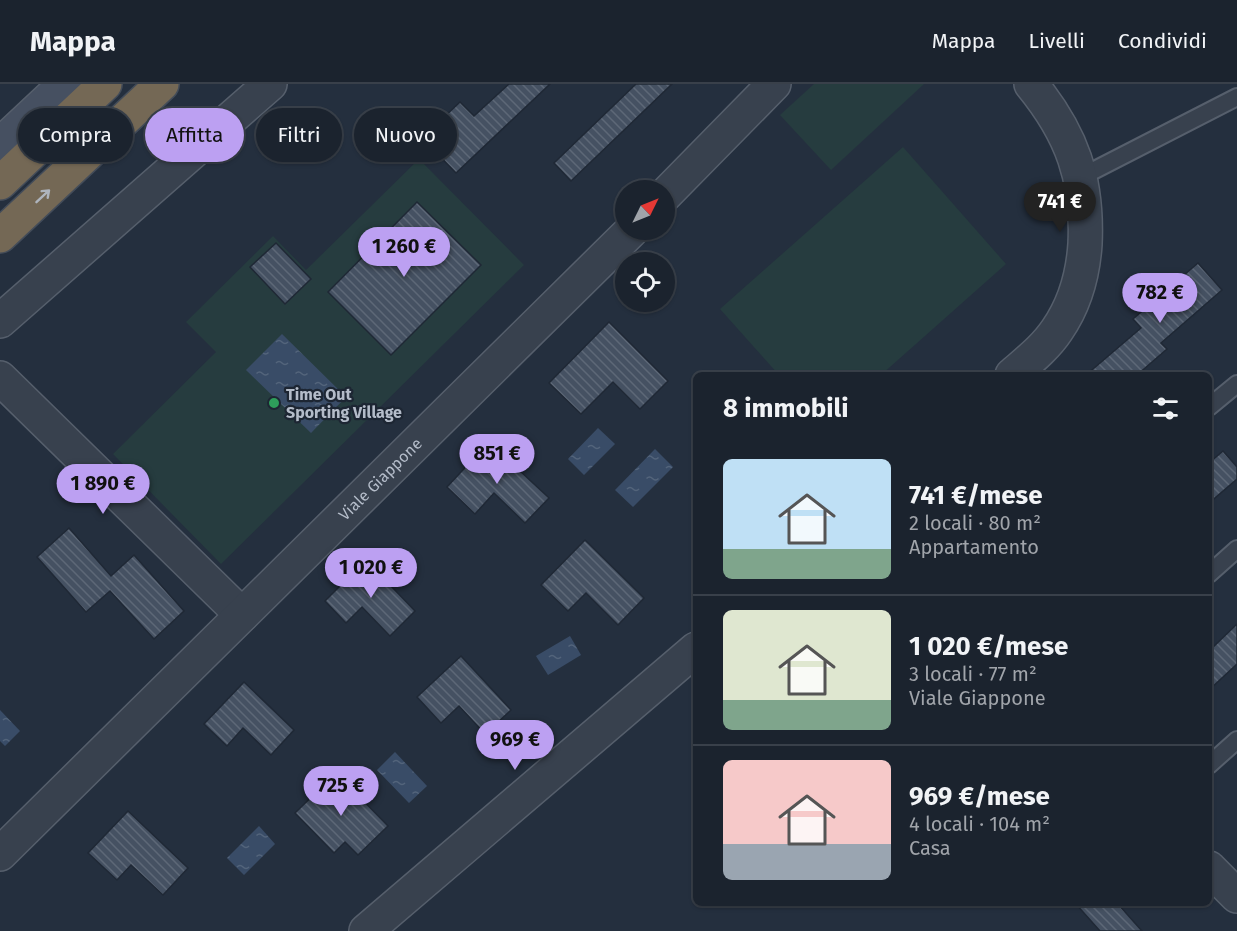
<!DOCTYPE html>
<html lang="it">
<head>
<meta charset="utf-8">
<style>
	body { margin:0; font-family:"Fira Sans",sans-serif; background:#242b36; color:#f1f3f6; height:100vh; display:flex; flex-direction:column; font-size:22px; white-space:nowrap }
	* { box-sizing:border-box; margin:0 }
	p { font-size:20px; color:#a0a4aa }
	.icon { flex:none; width:33px; height:33px; fill:none; stroke:currentColor; stroke-width:2; stroke-linecap:round; stroke-linejoin:round }
	.map { position:relative; flex:1; overflow:hidden }
	.drawer { position:absolute; left:693px; top:288px; width:519px; height:534px; display:flex; flex-direction:column; background:#1b232e; border-radius:9px; box-shadow:0 2px 4px #0004,0 0 0 2px #39404a }
	.drawer>* { flex:none }
	.banner { position:absolute; left:18px; top:24px; width:570px; height:54px; display:flex; gap:12px }
	.needle { width:39px; rotate:47deg }
	.tools { position:absolute; left:615px; top:96px; display:grid; gap:12px }
	.tools a { display:grid; place-items:center; width:60px; height:60px; border-radius:50%; background:#1b232e; box-shadow:0 2px 4px #0004,0 0 0 2px #39404a; font-size:30px }
	.price { position:absolute; translate:-50% -51px; padding:0 14px; border-radius:21px; background:#bca0f2; color:#111; font-size:20px; line-height:39px; filter:drop-shadow(0 2px 3px #0008) }
	.price::after { content:''; position:absolute; left:50%; top:36px; width:18px; height:14px; margin-left:-9px; background:inherit; clip-path:polygon(0 0,100% 0,50% 100%) }
	.price.active { background:#222; color:#fff }
	ul { padding:0; list-style:none }
	li { display:flex; align-items:center; gap:18px; height:150px; padding:0 30px }
	li+li { border-top:2px solid #39404a }
	li span { display:grid; place-items:center; flex:none; width:168px; height:120px; border-radius:9px; color:#555 }
	li>.icon { margin-inline-start:auto }
	span .icon { width:72px; height:72px; fill:#fffc; stroke-width:1 }
	li b { font-size:26px }
	h2 { display:flex; justify-content:space-between; align-items:center; height:72px; padding:0 30px; font-size:26px }
	.chip { padding:0 21px; border-radius:27px; background:#1b232e; box-shadow:0 2px 4px #0004,0 0 0 2px #39404a; font-size:21px; line-height:54px }
	.chip.active { background:#bca0f2; color:#111 }
	header { display:flex; align-items:center; gap:36px; box-sizing:border-box; height:84px; padding:0 30px; background:#1b232e; border-bottom:2px solid #39404a }
	header strong { font-size:28px }
	nav { display:flex; gap:33px; margin-inline-start:auto; font-size:21px }
	.map>svg:first-child { display:block }
</style>
</head>
<body>
<header>
<strong>Mappa</strong>
<nav><a>Mappa</a><a>Livelli</a><a>Condividi</a></nav>
</header>
<div class="map">
<svg width="1237" height="847" viewBox="0 0 1237 847">
	<defs>
		<pattern id="water-ripples" width="26" height="14" patternUnits="userSpaceOnUse" patternTransform="scale(1.5)"><rect width="26" height="14" fill="#394c67"/><path d="M2 4q2-2 4 0t4 0M15 11q2-2 4 0t4 0" fill="none" stroke="#53647b"/></pattern>
		<pattern id="building-back-hatch" width="6" height="6" patternUnits="userSpaceOnUse" patternTransform="scale(1.5)"><rect width="6" height="6" fill="#455162"/><path d="M-1 5l2 2M0 0l6 6M5-1l2 2" fill="none" stroke="#5d6877"/></pattern>
	</defs>
	<rect width="100%" height="100%" fill="#242f3e"/>
	<g fill="#263c3f">
		<path d="M814,0H924L831,86L780,31Z"/>
		<path d="M903,63L1006,180L881,291H779L720,225Z"/>
		<path d="M419,75L524,181L221,480L113,370L216,268L186,238L273,152L306,186Z"/>
	</g>
	<g fill="url(#water-ripples)">
		<path d="M282,250L346,313L311,349L246,286Z"/>
		<path d="M598,344L615,360L584,391L568,375Z"/>
		<path d="M655,365L673,383L633,423L615,406Z"/>
		<path d="M570,552L581,571L548,591L536,572Z"/>
		<path d="M0,626L20,647L5,662L0,657Z"/>
		<path d="M395,668L427,702L409,719L377,686Z"/>
		<path d="M259,742L275,760L244,791L227,774Z"/>
	</g>
	<g fill="url(#building-back-hatch)" stroke="#1f2835" stroke-width="1.5">
		<path d="M509,0H550L456,89L422,54L460,18L474,32Z"/>
		<path d="M636,0H672L571,97L554,79Z"/>
		<path d="M417,118L481,181L391,271L328,208Z"/>
		<path d="M276,159L311,195L285,220L250,183Z"/>
		<path d="M1198,179L1222,206L1161,259L1167,265L1137,291H1086L1141,244L1133,235Z"/>
		<path d="M609,238L668,297L640,325L613,298L581,330L549,299Z"/>
		<path d="M489,358L549,414L525,439L494,409L475,430L447,403Z"/>
		<path d="M1223,367L1237,383V395L1209,419V379Z"/>
		<path d="M69,444L111,492L134,471L184,527L154,555L110,507L86,528L37,473Z"/>
		<path d="M585,456L644,514L618,541L586,509L568,527L541,501Z"/>
		<path d="M366,476L415,527L390,552L362,523L346,539L325,517Z"/>
		<path d="M1237,540V580L1209,606V567Z"/>
		<path d="M461,572L511,626L485,650L459,622L441,639L417,613Z"/>
		<path d="M244,598L294,646L271,671L243,644L227,662L204,640Z"/>
		<path d="M336,689L388,742L358,771L345,758L334,769L295,729Z"/>
		<path d="M128,727L188,784L163,811L131,781L117,796L88,769Z"/>
		<path d="M1075,819H1117L1142,847H1100Z"/>
	</g>
	<g fill="none" stroke-linecap="round" stroke-linejoin="round">
		<g stroke="#565f6c" stroke-width="20">
			<g id="lane">
				<path d="M1081,93L1237,13"/>
				<path d="M1209,323L1237,300"/>
				<path d="M1209,490L1237,465"/>
				<path d="M1209,681L1237,656"/>
			</g>
		</g>
		<g stroke="#565f6c" stroke-width="36">
			<g id="street">
				<path d="M664,112L774,0"/>
				<path d="M0,237L270,0"/>
				<path d="M1012,291C1028,277 1045,264 1057,246C1075,220 1083,191 1085,160C1088,95 1072,50 1031,0"/>
				<path d="M0,294L242,531"/>
				<path id="s1" d="M0,770L632,146"/>
				<path d="M1209,784L1237,812"/>
				<path d="M366,847L696,565"/>
			</g>
		</g>
		<g stroke="#565f6c" stroke-width="36">
			<path id="secondary" d="M0,61L65,0"/>
		</g>
		<g stroke="#434c59" stroke-width="36">
			<g id="highway">
				<path d="M0,99L105,0"/>
				<path d="M0,152L162,0"/>
			</g>
		</g>
		<use href="#lane" stroke="#38414e" stroke-width="16"/>
		<use href="#street" stroke="#38414e" stroke-width="33"/>
		<use href="#secondary" stroke="#465061" stroke-width="33"/>
		<use href="#highway" stroke="#746855" stroke-width="33"/>
	</g>
	<defs><path id="oneway-shaft" d="M-6 0H5M1.5-3L5.5 0L1.5 3" fill="none" stroke-width="1.6" stroke-linecap="round" stroke-linejoin="round" transform="scale(1.5)"/></defs>
	<use stroke="#aeb4bd" href="#oneway-shaft" transform="translate(43 112) rotate(-43)"/>
	<circle fill="#2e9e5b" stroke="#1d2633" stroke-width="2" cx="274" cy="319" r="6"/>
	<g text-anchor="middle" stroke-width="4.5" stroke-linejoin="round" paint-order="stroke">
		<g font-size="16" font-weight="bold" fill="#b4bcc9" stroke="#1d2633" text-anchor="start">
			<text x="286" y="316">Time Out<tspan x="286" dy="18">Sporting Village</tspan></text>
		</g>
		<g font-size="16" fill="#b4bcc9" stroke="#1d2633">
			<text dy="6" stroke="none"><textPath href="#s1" startOffset="534">Viale Giappone</textPath></text>
		</g>
	</g>
</svg>
<div class="tools">
<a><svg class="needle" viewBox="-14 -14 28 28"><path d="M0-13l5 13h-10z" fill="#e53935"/><path d="M0 13l5-13h-10z" fill="#a0a4aa"/></svg></a>
<a><svg class="icon" aria-label="locate" viewBox="0 0 24 24"><circle cx="12" cy="12" r="6"/><path d="M12 2v4M12 18v4M2 12h4M18 12h4"/></svg></a>
</div>
<b class="price active" style="left:1060px;top:149px">741 €</b>
<b class="price" style="left:404px;top:194px">1 260 €</b>
<b class="price" style="left:1160px;top:240px">782 €</b>
<b class="price" style="left:497px;top:401px">851 €</b>
<b class="price" style="left:103px;top:431px">1 890 €</b>
<b class="price" style="left:371px;top:515px">1 020 €</b>
<b class="price" style="left:515px;top:687px">969 €</b>
<b class="price" style="left:341px;top:733px">725 €</b>
<div class="banner">
<a class="chip">Compra</a>
<a class="chip active">Affitta</a>
<a class="chip">Filtri</a>
<a class="chip">Nuovo</a>
</div>
<section class="drawer">
<h2>8 immobili<svg class="icon" aria-label="filters" viewBox="0 0 24 24"><path d="M4 7h16M4 17h16"/><circle cx="9" cy="7" r="2"/><circle cx="15" cy="17" r="2"/></svg></h2>
<ul>
<li><span style="background:linear-gradient(#bfe0f5 75%,#7fa58c 0)"><svg class="icon" aria-label="home" viewBox="0 0 24 24"><path d="M3 11l9-7 9 7M6 9v11h12V9"/></svg></span><div><b>741 €/mese</b><p>2 locali · 80 m²</p><p>Appartamento</p></div></li>
<li><span style="background:linear-gradient(#dfe7d0 75%,#7fa58c 0)"><svg class="icon" aria-label="home" viewBox="0 0 24 24"><path d="M3 11l9-7 9 7M6 9v11h12V9"/></svg></span><div><b>1 020 €/mese</b><p>3 locali · 77 m²</p><p>Viale Giappone</p></div></li>
<li><span style="background:linear-gradient(#f6c9c9 70%,#9aa5b1 0)"><svg class="icon" aria-label="home" viewBox="0 0 24 24"><path d="M3 11l9-7 9 7M6 9v11h12V9"/></svg></span><div><b>969 €/mese</b><p>4 locali · 104 m²</p><p>Casa</p></div></li>
</ul>
</section>
</div>
</body>
</html>
